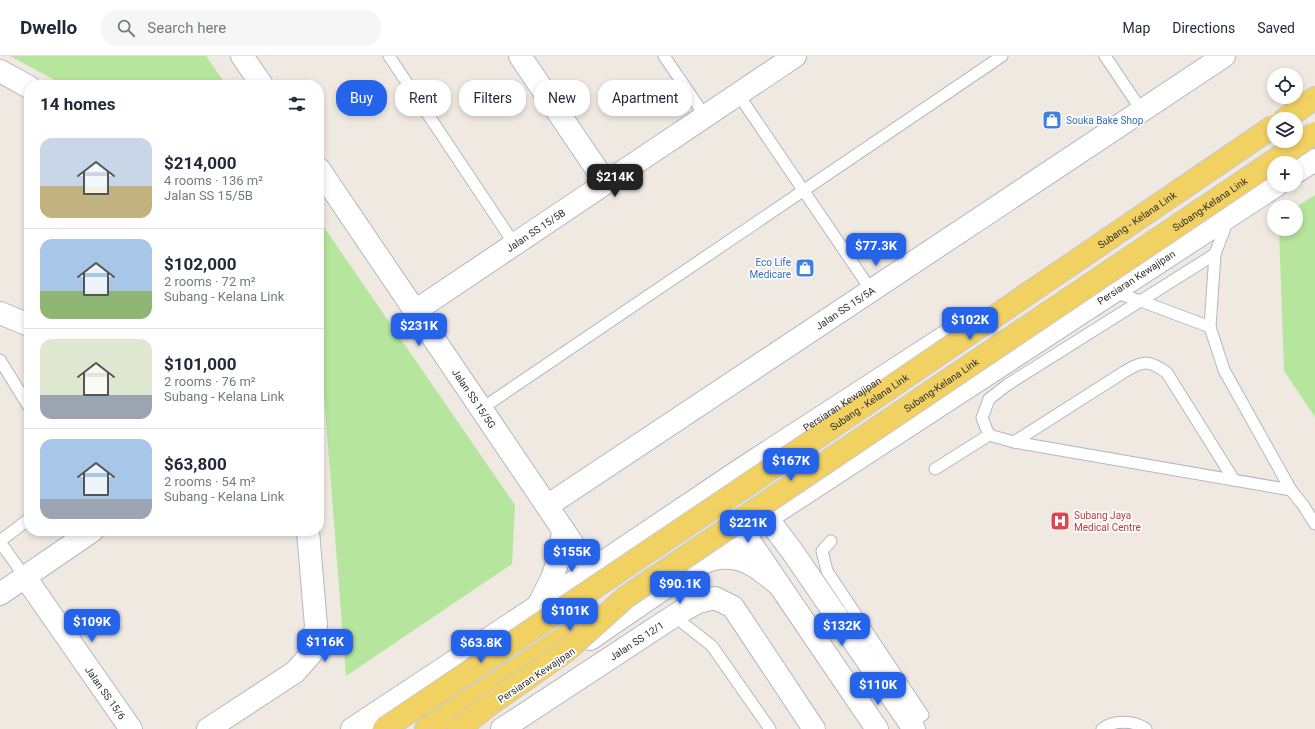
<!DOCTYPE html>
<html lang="en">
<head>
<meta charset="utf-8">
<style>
	body { margin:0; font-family:Roboto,sans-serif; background:#f6f6f7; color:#1f2937; height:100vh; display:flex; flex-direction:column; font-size:15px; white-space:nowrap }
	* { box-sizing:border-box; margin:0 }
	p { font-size:13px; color:#747a83 }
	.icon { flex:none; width:22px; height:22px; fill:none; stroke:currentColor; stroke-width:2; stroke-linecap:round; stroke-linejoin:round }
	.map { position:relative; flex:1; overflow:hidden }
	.side { position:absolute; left:24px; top:24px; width:300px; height:456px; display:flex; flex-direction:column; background:#fff; border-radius:16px; box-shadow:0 2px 6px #0003 }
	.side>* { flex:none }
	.banner { position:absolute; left:336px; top:24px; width:380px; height:36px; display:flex; gap:8px }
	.tools { position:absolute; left:1267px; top:12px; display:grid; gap:8px }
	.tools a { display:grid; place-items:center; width:36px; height:36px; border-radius:50%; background:#fff; box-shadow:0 2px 6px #0003; font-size:20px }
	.price { position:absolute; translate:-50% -34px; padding:0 9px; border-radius:8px; background:#2563eb; color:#fff; font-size:13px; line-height:26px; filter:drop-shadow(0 1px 2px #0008) }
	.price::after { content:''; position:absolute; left:50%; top:24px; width:12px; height:9px; margin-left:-6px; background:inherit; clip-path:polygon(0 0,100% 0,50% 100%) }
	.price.selected { background:#222; color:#fff }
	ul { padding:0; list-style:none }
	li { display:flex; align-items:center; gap:12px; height:100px; padding:0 16px }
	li+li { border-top:1px solid #e0e1e3 }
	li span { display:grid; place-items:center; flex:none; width:112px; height:80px; border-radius:12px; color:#555 }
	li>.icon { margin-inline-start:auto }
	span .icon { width:48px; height:48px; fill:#fffc; stroke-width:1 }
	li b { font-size:17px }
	h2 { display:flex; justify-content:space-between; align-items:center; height:48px; padding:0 16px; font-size:17px }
	.chip { padding:0 14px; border-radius:16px; background:#fff; box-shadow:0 2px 6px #0003; font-size:14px; line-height:36px }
	.chip.selected { background:#2563eb; color:#fff }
	header { display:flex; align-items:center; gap:24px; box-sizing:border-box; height:56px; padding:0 20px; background:#fff; border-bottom:1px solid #e0e1e3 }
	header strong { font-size:19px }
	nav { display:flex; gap:22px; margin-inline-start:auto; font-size:14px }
	.search { width:280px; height:36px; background:#f6f6f7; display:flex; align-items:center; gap:10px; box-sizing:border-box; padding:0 14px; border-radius:16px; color:#747a83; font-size:15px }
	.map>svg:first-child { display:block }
</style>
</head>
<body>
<header>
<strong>Dwello</strong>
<div class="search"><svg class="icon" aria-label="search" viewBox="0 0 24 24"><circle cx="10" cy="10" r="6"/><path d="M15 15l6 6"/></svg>Search here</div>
<nav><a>Map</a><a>Directions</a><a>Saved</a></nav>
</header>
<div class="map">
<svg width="1315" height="673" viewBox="0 0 1315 673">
	<rect width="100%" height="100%" fill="#efe9e1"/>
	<g fill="#b6e59e">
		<path d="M10,0H206L226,29H64Z"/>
		<path d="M1315,139V361L1284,315L1279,173H1296V151Z"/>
		<path d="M319,164L515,449L512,508L346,620L319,275Z"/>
	</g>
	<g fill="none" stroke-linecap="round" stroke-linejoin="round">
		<g stroke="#b4b7c1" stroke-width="13">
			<g id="service">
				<path d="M389,0L515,189"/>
				<path d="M664,0L705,60"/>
				<path d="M1105,0L1142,55"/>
				<path d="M738,38L871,234"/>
				<path d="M1228,164L1215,198L1210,271L1224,314L1291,434L1303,449L1315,468"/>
				<path d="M1113,236L1141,245L1210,271"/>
				<path d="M0,304L29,351"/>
				<path d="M481,353L1002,0"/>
				<path d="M989,379L982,362L989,343L1007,329L1215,198"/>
				<path d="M1014,386L1124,316C1143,305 1148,303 1167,317L1234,424"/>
				<path d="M935,413L989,379L1014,386L1291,434"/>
				<path d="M0,485L29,463"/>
				<path d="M831,485L822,495L827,515L923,659L910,667"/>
				<path d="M0,486L25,521"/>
				<path d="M677,558L684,568L712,590L770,673"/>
				<path d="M1102,673C1113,664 1134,664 1146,673"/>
			</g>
		</g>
		<g stroke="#b4b7c1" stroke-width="24">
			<g id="minor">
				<path d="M520,0L606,127"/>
				<path d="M0,15L29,31"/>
				<path id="s1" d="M415,255L795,0"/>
				<path d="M0,257L29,269"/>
				<path id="s2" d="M547,450L1224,0"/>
				<path id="s3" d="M25,521L131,673"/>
				<path d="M0,538L92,475"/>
				<path d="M208,673L295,616L311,598L316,570L308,475"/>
				<path id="s4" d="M502,673L677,558L698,546L715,542L733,551L814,673"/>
			</g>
		</g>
		<g stroke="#b4b7c1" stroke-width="24">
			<g id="tertiary">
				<path d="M242,0L262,29"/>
				<path id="s5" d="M319,113L591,515"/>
				<path d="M767,462L792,495L914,673"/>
				<path d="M744,477L877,673"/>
				<path d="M538,550L552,522L560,499L563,473"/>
			</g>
		</g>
		<g stroke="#b4b7c1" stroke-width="24">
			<g id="secondary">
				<path d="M1296,116L1315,104"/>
				<path d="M705,506C710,504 716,502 721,502C745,499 762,515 779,529"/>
				<path id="s6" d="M590,583L767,462L1277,129"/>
				<path id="s7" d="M352,673L538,550L740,414L971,264"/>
			</g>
		</g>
		<g stroke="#c9c9c9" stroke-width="24">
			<g id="primary">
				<path d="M1285,63L1315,42"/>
				<path d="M426,673L588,566"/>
			</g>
		</g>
		<use href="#service" stroke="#fff" stroke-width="11"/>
		<use href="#minor" stroke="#fff" stroke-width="22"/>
		<use href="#tertiary" stroke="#fff" stroke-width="22"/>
		<use href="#secondary" stroke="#fff" stroke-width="22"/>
		<use href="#primary" stroke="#f2d163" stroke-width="22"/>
		<g stroke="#c9c9c9" stroke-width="24" stroke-linecap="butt">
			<g id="primary-bridge">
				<path id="s8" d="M384,673L756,423L1274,70"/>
				<path id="s9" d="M459,673L489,649L566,595L626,541L1315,77"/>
			</g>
		</g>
		<use href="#primary-bridge" stroke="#f2d163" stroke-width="22"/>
	</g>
	<defs>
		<g id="shop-square" transform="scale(1)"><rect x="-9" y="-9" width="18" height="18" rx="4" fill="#3f7fe0" stroke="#fff"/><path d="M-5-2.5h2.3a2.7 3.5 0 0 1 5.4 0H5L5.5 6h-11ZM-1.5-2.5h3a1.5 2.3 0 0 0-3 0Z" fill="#fff"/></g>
		<g id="hospital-square" transform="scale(1)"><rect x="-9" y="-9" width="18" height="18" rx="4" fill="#e0444e" stroke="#fff"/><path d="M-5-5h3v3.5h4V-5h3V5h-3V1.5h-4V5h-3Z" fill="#fff"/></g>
	</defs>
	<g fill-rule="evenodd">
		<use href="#shop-square" x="1052" y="64"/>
		<use href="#shop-square" x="805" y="212"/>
		<use href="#hospital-square" x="1060" y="465"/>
	</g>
	<g text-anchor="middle" stroke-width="3.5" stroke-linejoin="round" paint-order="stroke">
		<g font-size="10" fill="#366cbe" stroke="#fff" text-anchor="start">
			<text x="1066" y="68">Souka Bake Shop</text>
			<text x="791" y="210" text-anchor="end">Eco Life<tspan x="791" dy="12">Medicare</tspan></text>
		</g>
		<g font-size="10" fill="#2e2e2e" stroke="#fff">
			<text dy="4" stroke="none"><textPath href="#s9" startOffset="917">Subang-Kelana Link</textPath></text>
			<text dy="4" stroke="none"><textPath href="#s8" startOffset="909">Subang - Kelana Link</textPath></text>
			<text dy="4" stroke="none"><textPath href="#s1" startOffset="145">Jalan SS 15/5B</textPath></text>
			<text dy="4" stroke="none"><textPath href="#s6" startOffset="655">Persiaran Kewajipan</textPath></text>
			<text dy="4" stroke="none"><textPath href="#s2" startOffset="358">Jalan SS 15/5A</textPath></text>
			<text dy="4" stroke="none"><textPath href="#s9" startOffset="593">Subang-Kelana Link</textPath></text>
			<text dy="4" stroke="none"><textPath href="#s5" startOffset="277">Jalan SS 15/5G</textPath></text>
			<text dy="4" stroke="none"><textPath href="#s8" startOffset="585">Subang - Kelana Link</textPath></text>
			<text dy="4" stroke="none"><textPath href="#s7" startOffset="588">Persiaran Kewajipan</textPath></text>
			<text dy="4" stroke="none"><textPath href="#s4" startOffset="161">Jalan SS 12/1</textPath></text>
			<text transform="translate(536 619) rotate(-34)" y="4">Persiaran Kewajipan</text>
			<text dy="4" stroke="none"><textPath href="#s3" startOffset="141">Jalan SS 15/6</textPath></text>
		</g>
		<g font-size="10" fill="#be3a42" stroke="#fff" text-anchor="start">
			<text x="1074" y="463">Subang Jaya<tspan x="1074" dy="12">Medical Centre</tspan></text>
		</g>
	</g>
</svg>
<div class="tools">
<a><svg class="icon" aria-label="locate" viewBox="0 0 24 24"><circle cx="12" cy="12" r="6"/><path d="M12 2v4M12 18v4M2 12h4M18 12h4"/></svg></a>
<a><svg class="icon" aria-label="layers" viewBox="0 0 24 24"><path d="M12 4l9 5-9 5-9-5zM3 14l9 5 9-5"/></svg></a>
<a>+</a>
<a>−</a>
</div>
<b class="price selected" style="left:615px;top:142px">$214K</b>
<b class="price" style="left:876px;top:211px">$77.3K</b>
<b class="price" style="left:970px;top:285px">$102K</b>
<b class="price" style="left:419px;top:291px">$231K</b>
<b class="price" style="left:791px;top:426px">$167K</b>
<b class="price" style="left:748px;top:488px">$221K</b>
<b class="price" style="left:572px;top:517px">$155K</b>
<b class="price" style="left:680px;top:549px">$90.1K</b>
<b class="price" style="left:570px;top:576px">$101K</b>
<b class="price" style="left:92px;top:587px">$109K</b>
<b class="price" style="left:842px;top:591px">$132K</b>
<b class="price" style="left:325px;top:607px">$116K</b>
<b class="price" style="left:481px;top:608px">$63.8K</b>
<b class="price" style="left:878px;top:650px">$110K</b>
<div class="banner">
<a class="chip selected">Buy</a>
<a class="chip">Rent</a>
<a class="chip">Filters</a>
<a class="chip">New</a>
<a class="chip">Apartment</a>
</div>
<section class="side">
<h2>14 homes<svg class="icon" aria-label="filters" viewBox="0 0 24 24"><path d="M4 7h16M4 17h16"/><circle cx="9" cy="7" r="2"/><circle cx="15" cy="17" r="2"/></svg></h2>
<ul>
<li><span style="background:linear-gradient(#c9d6e8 60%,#c2b280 0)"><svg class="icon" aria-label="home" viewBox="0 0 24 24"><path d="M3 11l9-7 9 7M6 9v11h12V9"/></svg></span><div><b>$214,000</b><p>4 rooms · 136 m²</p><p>Jalan SS 15/5B</p></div></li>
<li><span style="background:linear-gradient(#a9c7e8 65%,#8fb573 0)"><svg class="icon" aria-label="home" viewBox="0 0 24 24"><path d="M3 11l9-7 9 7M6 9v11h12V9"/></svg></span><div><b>$102,000</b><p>2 rooms · 72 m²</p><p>Subang - Kelana Link</p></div></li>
<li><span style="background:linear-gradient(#dfe7d0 70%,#9aa5b1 0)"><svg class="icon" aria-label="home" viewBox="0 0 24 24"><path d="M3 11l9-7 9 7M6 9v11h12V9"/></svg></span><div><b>$101,000</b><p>2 rooms · 76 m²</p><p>Subang - Kelana Link</p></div></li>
<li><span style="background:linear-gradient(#a9c7e8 75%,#9aa5b1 0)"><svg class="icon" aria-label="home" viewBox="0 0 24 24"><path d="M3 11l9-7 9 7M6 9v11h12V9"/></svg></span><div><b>$63,800</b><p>2 rooms · 54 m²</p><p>Subang - Kelana Link</p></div></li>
</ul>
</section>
</div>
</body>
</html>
